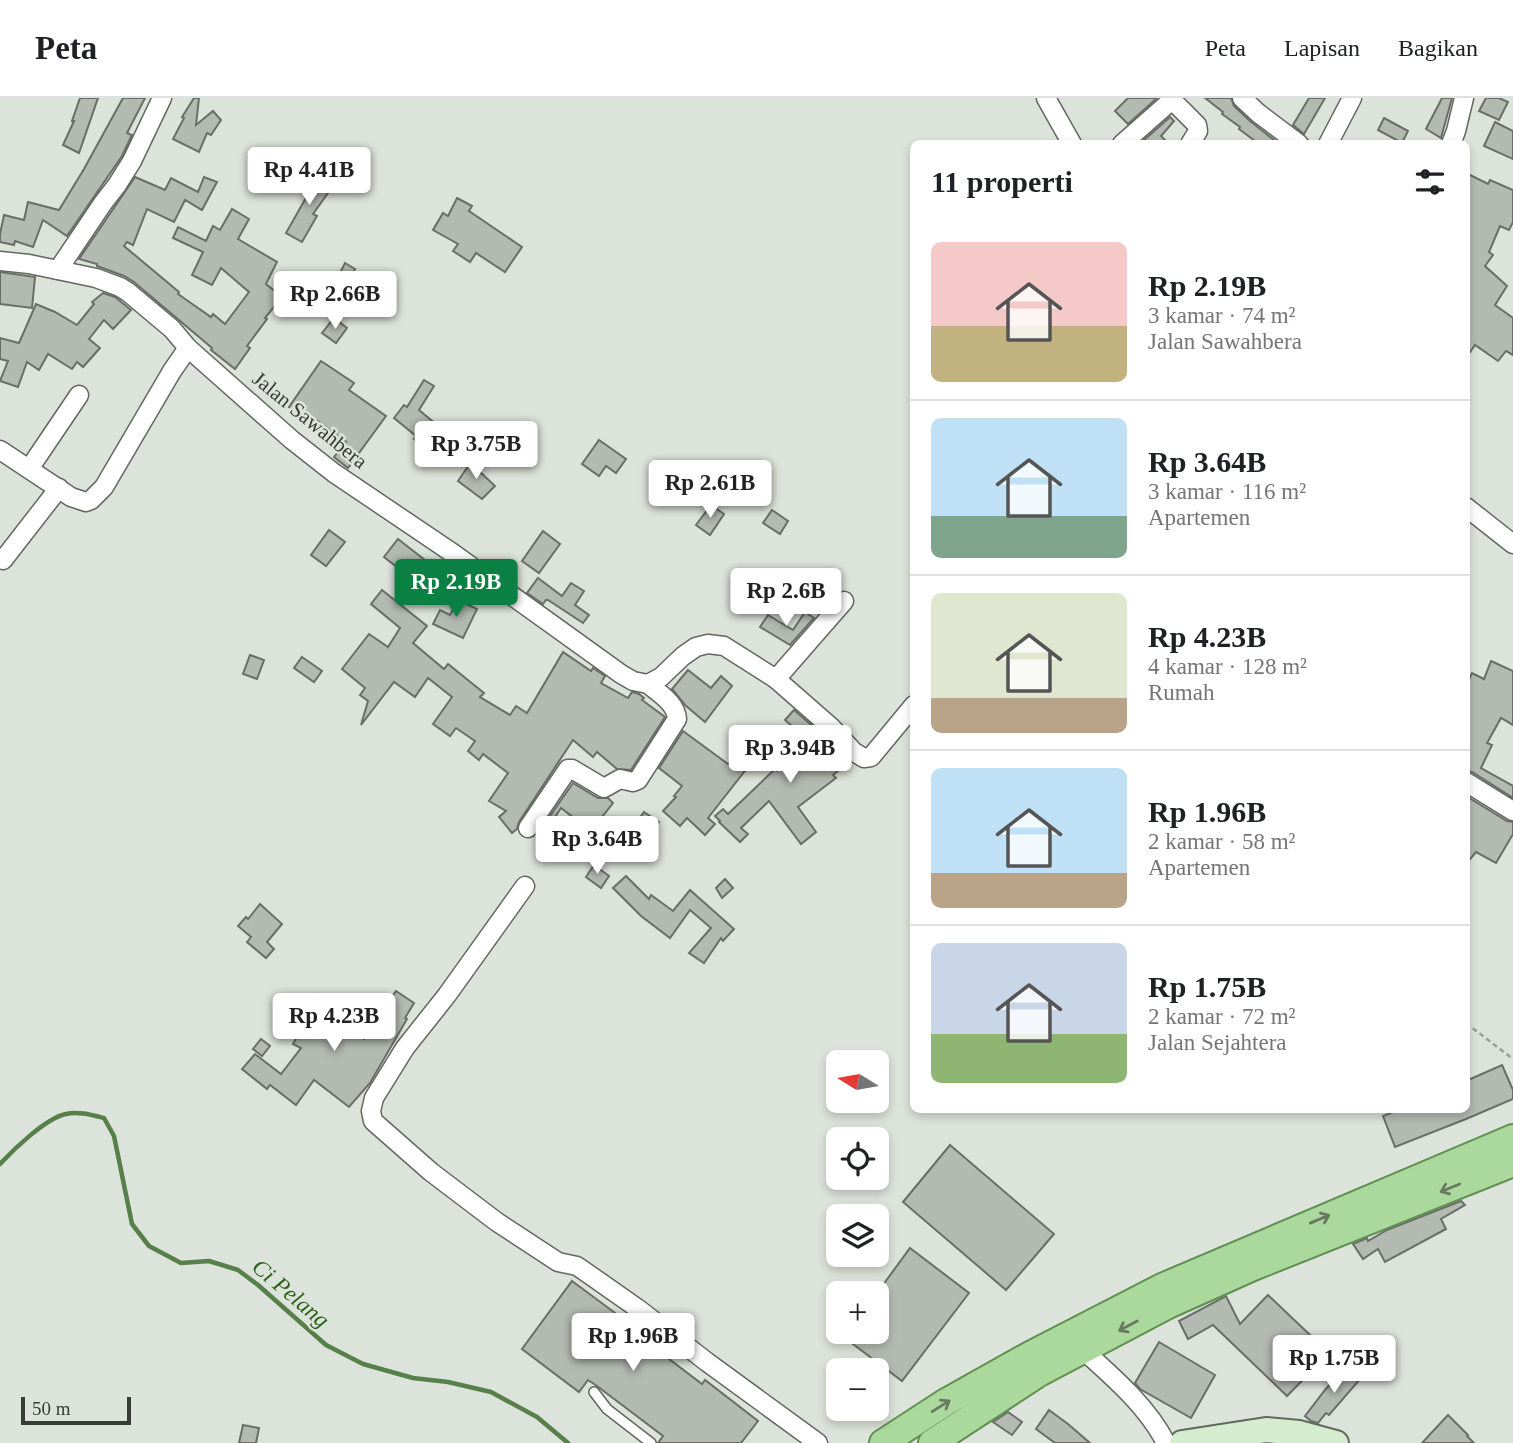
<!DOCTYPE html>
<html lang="id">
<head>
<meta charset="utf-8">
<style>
	body { margin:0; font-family:Georgia,serif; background:#f6f6f6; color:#202124; height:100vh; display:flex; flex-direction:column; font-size:26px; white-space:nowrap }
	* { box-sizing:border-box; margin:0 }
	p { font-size:23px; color:#757577 }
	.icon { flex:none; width:38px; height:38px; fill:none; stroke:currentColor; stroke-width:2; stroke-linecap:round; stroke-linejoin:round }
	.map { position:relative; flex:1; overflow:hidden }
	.drawer { position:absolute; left:910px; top:42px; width:560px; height:973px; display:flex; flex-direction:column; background:#fff; border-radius:10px; box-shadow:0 4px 10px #0003 }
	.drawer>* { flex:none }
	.needle { width:46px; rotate:281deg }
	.tools { position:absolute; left:826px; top:952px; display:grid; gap:14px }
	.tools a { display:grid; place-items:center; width:63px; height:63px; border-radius:10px; background:#fff; box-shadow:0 4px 10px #0003; font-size:35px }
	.scale { position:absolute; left:21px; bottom:18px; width:110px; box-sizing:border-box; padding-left:7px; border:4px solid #393b38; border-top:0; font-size:19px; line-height:24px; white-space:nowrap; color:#393b38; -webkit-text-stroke:5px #dce3da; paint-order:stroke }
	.price { position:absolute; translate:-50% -60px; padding:0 16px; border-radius:7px; background:#fff; color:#222; font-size:23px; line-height:46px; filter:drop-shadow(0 2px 4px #0008) }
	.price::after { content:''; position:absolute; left:50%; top:42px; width:21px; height:16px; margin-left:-10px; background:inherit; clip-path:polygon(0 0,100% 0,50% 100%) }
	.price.current { background:#0b8043; color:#fff }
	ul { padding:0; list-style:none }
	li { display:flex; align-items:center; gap:21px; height:175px; padding:0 21px }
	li+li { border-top:2px solid #e0e0e0 }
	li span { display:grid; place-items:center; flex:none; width:196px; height:140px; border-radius:10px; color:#555 }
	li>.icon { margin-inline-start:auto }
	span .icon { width:84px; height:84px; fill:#fffc; stroke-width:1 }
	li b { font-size:30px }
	h2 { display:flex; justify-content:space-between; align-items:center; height:84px; padding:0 21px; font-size:30px }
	header { display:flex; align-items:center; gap:42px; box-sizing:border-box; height:98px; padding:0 35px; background:#fff; border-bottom:2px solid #e0e0e0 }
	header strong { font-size:33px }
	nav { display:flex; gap:38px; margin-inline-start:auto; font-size:24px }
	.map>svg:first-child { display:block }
</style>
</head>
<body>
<header>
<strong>Peta</strong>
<nav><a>Peta</a><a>Lapisan</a><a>Bagikan</a></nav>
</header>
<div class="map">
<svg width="1513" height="1345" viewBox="0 0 1513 1345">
	<rect width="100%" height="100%" fill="#dce3da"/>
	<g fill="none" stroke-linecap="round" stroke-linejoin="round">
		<path stroke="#567f4a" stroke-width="4.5" d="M0,1066C14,1051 46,1020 66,1016C78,1013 92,1017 104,1020L114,1038L132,1126L149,1148L181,1165L209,1163L238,1172L258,1187L326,1247L363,1266L413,1280L448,1284L491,1294L537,1319L568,1345"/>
	</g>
	<g fill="#b3bab1" stroke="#696f67" stroke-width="2">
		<path d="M80,0H98L79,55L63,47L74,23H72Z"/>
		<path d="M123,0H145L127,35L132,37L122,58L67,138L43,122L33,149L15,143L14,147L0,144V136L4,117L24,122L28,104L59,112L84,71Z"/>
		<path d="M194,0H199L196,27L213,13L221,22L211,37L207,35L199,54L173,41L184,20L182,19Z"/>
		<path d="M1128,0H1157L1128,26L1115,13Z"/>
		<path d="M1205,0H1231L1234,8L1250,23L1279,46H1259L1239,31L1240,29L1222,16L1223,14Z"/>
		<path d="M1309,0H1325L1304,36L1293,27Z"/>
		<path d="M1442,0H1452L1441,40L1426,31Z"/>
		<path d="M1486,0H1499L1508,4L1499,22L1479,13Z"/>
		<path d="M1170,19L1174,23L1161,38L1169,46H1145L1143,43Z"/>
		<path d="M1384,20L1408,33L1402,45L1378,32Z"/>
		<path d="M1495,24L1513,33V61L1484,48Z"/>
		<path d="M315,75L333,88L313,116L317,118L302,144L286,135L307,98L301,94Z"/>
		<path d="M1466,75L1488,86L1490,82L1513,92V124L1509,132L1500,128L1489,154L1493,157L1485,168L1507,188L1495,207L1513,220V257L1506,253L1498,263L1475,247L1466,260Z"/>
		<path d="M135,79L165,92L171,80L198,94L204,79L217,84L202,112L185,102L174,124L147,111L133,147L127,144L124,148L179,194L178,196L211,219L213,216L225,226L249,194L221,170L212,187L192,177L203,154L173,140L178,129L206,143L213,128L220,132L232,111L249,121L238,141L277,164L266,186L282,199L265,220L267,221L247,248L250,250L235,271L211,252L212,250L134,184L124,178L97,168V166L79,161Z"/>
		<path d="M457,100L472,108L469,113L522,149L505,174L476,155L470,164L453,153L458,146L433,132L443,115L448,118Z"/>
		<path d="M345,165L355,171L346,188L336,183Z"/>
		<path d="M0,174L35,179L32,210L0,206Z"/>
		<path d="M103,195L115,199L131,212L113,231L104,222L89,241L100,250L83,269L77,264L72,271L48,256L39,272L27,264L18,289L0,283L8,263L0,261V240L19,245L36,206L55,214L77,227L94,206L92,204Z"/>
		<path d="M334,220L347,230L336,245L322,235Z"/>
		<path d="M321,263L354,285L349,292L386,318L348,370L334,359L346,344L312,319L309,323L289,309Z"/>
		<path d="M424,282L434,288L419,312L449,337L434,357L414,341L416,338L394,320L404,307L407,309Z"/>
		<path d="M599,342L626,361L616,375L606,368L599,378L582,366Z"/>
		<path d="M471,364L481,370L479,373L495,388L482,401L458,383Z"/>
		<path d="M711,407L724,416L710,437L696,427Z"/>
		<path d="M772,412L788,423L780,436L763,425Z"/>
		<path d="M329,432L345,444L326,468L311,457Z"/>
		<path d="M543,433L560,446L539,475L522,463Z"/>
		<path d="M398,441L430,466L420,480L401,466L398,470L384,459Z"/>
		<path d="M812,474L823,482L807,504L797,496Z"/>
		<path d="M538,480L562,498L571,485L584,493L575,507L589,517L583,525L548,502H546L543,506L527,495Z"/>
		<path d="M382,492L427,528L413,545L444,571L448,566L484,595L480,599L510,617L516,608L527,615L563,554L591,573L593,570L605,578L601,585L628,600L632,594L639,596L644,600L642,602L665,619L631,672L617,671L597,654L593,659L573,642L519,724L517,731L512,735L499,719L506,713L489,703L508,675L483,656L479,662L468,653L475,643L456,630L450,638L433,626L452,599L428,580L415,599L394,584L361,627L368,603L360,597L365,590L342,571L369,536L388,549L400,530L371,506Z"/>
		<path d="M458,502L477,511L463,540L433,526L440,512L450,517Z"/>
		<path d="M805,514L814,520L790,547L760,529L768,517L793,532Z"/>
		<path d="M250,557L264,562L257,581L243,576Z"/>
		<path d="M302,559L322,573L314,584L294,570Z"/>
		<path d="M1491,563L1513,573V627L1501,620L1487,645L1492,647L1481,670L1513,688V700L1472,674L1466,673V588L1472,575L1484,581Z"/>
		<path d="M688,572L711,590L721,578L732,588L705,624L685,607L672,591Z"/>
		<path d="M794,612L824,638L848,664L833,677L836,680L798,709L816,734L801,746L769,703L741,730L748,736L740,744L719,724L720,723L715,718L723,711L728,716L775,671L777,673L812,646L785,622Z"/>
		<path d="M683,633L728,666L742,649L755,660L708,720L715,726L705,737L687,720L680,728L663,713L676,699L674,698L682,688L659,670Z"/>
		<path d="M573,685L598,700H608L613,705L599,723L613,732L599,753L583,742L589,732L561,710L545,734L541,731Z"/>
		<path d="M1466,698L1507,723L1513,724V736L1496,765L1476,754L1466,766Z"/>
		<path d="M644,714L659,724L643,747L628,737Z"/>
		<path d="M594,767L609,778L601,790L586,779Z"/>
		<path d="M626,778L649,801L651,797L673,813L690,792L734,831L723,843L721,840L704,865L689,855L711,830L690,812L670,840L641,818L613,790Z"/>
		<path d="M725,781L733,790L722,800L716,790Z"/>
		<path d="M260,806L282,826L267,844L274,851L266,860L247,844L251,839L238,828L246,819L248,821Z"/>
		<path d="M396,893L414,905L405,920L407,921L370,985L349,1009L314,982L296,1007L270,987L267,991L242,971L255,956L281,976L301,950L293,946L307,920L305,919L316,896L342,908L334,924L364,941L372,928H373Z"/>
		<path d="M261,941L270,948L262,958L253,951Z"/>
		<path d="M1502,967L1513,992V1001L1466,1021L1395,1049L1383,1018L1398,1012H1466V983Z"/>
		<path d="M950,1047L1054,1136L1006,1192L903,1104Z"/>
		<path d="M1461,1103L1465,1107L1441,1121L1446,1131L1385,1164L1378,1151L1363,1161L1353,1146L1367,1140L1368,1143L1387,1132Z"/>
		<path d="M910,1150L969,1195L902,1283L837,1234H877V1195Z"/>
		<path d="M572,1183L630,1226L627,1229L702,1286L705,1282L758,1323L741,1345H658L663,1338L597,1288L588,1282L579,1294L522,1251Z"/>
		<path d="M1268,1197L1329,1255L1287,1298L1213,1227L1188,1241L1179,1223L1226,1198L1240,1226Z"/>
		<path d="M1159,1244L1215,1277L1191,1320L1140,1291L1135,1285Z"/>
		<path d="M1347,1268L1362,1279L1329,1317L1326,1315L1318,1325L1311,1323L1305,1318L1325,1292L1334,1282L1336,1283Z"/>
		<path d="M1049,1312L1068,1326L1090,1345H1055L1036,1331Z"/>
		<path d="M1008,1314L1022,1324L1012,1337L993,1324Z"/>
		<path d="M1448,1317L1468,1337L1467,1338L1474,1345H1422Z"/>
		<path d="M243,1327L259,1330L256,1345H239Z"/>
	</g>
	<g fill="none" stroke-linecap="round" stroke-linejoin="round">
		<g stroke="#626860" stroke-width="12">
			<path id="lane" d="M594,1294L607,1311L651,1345"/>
		</g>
		<g stroke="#626860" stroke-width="21">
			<g id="street">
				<path d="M1046,0L1072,46"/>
				<path d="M1174,0L1172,2L1197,27L1198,33L1190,46"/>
				<path d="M1242,0L1258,15L1299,46"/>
				<path d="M1122,46L1172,2"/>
				<path d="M1328,46L1352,0"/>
				<path d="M1451,46L1456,33L1464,0"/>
				<path d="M0,163L29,166L96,180L120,189L128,194L172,231L188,250L292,342L334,375L454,456L621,576L633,583L648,586L661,579L683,558L696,549L708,546L724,548L776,581L832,630L854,654L864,660L871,659L914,607"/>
				<path d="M58,172L103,105L117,87L132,63L162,0"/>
				<path d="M0,352L71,399L86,404L91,402L104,389L172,273L188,250"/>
				<path d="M29,371L79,297"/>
				<path d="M1466,409L1513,446"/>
				<path d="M3,462L59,390"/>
				<path d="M776,581L844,503"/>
				<path d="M1466,684L1513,713"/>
				<path d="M528,730L568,671H572L604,690L620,681L633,684L638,682L677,621C676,605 660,596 648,586"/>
				<path d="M525,788L447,897L405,950L374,1000L371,1013L373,1023L431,1074L497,1124L558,1164L577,1168L637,1210L707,1264L818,1345"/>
				<path d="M1083,1252C1113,1279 1147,1308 1166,1345"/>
			</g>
		</g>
		<g stroke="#626860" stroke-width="28">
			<path id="secondary" d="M1182,1345L1266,1332L1299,1335L1336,1345"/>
		</g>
		<g stroke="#5f904f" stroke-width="30">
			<g id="primary">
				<path d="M883,1345L946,1304L1030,1257L1162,1189L1513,1040"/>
				<path d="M932,1345L1039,1275L1168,1207L1253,1169L1513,1065"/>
			</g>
		</g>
		<path stroke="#9a9f98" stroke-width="2.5" stroke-dasharray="5 3.5" stroke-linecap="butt" d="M1466,925L1513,961"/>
		<use href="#lane" stroke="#fff" stroke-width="9"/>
		<use href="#street" stroke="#fff" stroke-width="18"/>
		<use href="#secondary" stroke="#d5ecce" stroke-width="24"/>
		<use href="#primary" stroke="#abd89d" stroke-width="26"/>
	</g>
	<defs><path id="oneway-shaft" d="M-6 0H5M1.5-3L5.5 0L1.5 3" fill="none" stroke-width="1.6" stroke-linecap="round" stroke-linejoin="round" transform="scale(1.75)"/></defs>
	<g stroke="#677a60">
		<use href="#oneway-shaft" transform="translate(1450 1090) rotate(158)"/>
		<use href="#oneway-shaft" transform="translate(1320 1121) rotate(-23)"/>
		<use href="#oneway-shaft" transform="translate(1128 1228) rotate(152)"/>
		<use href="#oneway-shaft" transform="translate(941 1308) rotate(-32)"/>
	</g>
	<g text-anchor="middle" stroke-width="5" stroke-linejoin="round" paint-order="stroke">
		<g font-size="21" fill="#393b38" stroke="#dce3da">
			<text transform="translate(310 322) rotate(39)" y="7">Jalan Sawahbera</text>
		</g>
		<g font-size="23" font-style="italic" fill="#2a6215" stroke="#dce3da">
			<text transform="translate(291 1195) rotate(40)" y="8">Ci Pelang</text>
		</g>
	</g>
</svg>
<div class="tools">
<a><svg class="needle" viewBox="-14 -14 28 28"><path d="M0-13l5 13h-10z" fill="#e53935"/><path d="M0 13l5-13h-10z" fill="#757577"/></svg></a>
<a><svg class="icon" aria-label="locate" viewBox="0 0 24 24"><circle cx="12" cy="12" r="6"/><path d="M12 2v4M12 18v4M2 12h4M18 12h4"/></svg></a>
<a><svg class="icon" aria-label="layers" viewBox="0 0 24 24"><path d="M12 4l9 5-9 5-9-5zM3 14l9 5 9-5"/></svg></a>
<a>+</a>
<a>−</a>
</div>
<div class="scale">50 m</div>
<b class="price" style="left:309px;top:109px">Rp 4.41B</b>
<b class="price" style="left:335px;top:233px">Rp 2.66B</b>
<b class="price" style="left:476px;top:383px">Rp 3.75B</b>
<b class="price" style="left:710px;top:422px">Rp 2.61B</b>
<b class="price current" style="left:456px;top:521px">Rp 2.19B</b>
<b class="price" style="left:786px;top:530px">Rp 2.6B</b>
<b class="price" style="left:790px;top:687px">Rp 3.94B</b>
<b class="price" style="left:597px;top:778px">Rp 3.64B</b>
<b class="price" style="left:334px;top:955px">Rp 4.23B</b>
<b class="price" style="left:633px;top:1275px">Rp 1.96B</b>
<b class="price" style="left:1334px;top:1297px">Rp 1.75B</b>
<section class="drawer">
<h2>11 properti<svg class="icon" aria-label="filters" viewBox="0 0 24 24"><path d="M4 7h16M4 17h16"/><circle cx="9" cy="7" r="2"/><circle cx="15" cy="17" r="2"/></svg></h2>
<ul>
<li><span style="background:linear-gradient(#f6c9c9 60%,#c2b280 0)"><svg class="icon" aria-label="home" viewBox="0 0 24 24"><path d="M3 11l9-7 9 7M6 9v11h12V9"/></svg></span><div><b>Rp 2.19B</b><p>3 kamar · 74 m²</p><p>Jalan Sawahbera</p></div></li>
<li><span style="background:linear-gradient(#bfe0f5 70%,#7fa58c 0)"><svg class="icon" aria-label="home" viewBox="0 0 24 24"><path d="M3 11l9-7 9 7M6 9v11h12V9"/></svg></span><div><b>Rp 3.64B</b><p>3 kamar · 116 m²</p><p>Apartemen</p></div></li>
<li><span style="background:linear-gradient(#dfe7d0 75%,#b9a48a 0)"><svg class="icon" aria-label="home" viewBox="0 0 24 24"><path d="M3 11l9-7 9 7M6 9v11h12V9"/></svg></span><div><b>Rp 4.23B</b><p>4 kamar · 128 m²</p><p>Rumah</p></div></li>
<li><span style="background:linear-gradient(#bfe0f5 75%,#b9a48a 0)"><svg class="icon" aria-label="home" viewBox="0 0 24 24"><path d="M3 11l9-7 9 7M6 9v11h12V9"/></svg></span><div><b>Rp 1.96B</b><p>2 kamar · 58 m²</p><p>Apartemen</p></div></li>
<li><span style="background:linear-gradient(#c9d6e8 65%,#8fb573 0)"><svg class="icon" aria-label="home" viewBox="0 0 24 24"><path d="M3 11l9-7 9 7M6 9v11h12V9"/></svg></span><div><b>Rp 1.75B</b><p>2 kamar · 72 m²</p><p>Jalan Sejahtera</p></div></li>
</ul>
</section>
</div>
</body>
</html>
